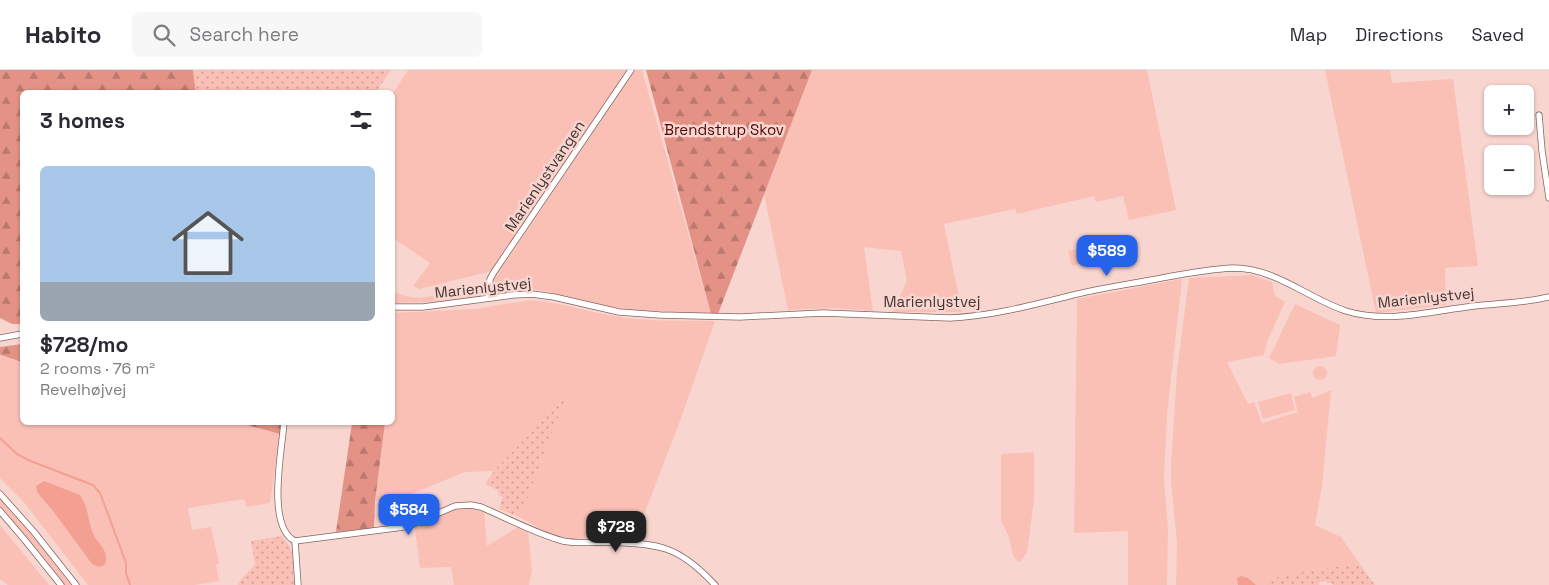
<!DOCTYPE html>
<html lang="en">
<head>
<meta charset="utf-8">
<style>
	body { margin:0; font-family:"Space Grotesk",sans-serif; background:#f7f7f7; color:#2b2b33; height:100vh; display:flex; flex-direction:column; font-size:19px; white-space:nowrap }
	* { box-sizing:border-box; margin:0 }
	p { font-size:16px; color:#7c7c81 }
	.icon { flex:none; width:28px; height:28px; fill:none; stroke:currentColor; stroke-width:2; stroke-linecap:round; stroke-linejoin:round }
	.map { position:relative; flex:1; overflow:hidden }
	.details { position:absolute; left:20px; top:20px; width:375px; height:335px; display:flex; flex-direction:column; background:#fff; border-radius:8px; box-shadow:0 1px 4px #0004 }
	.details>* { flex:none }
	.tools { position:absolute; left:1484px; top:15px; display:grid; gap:10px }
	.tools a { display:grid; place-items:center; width:50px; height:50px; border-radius:8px; background:#fff; box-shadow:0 1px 4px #0004; font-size:25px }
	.price { position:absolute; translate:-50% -42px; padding:0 11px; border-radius:10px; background:#2563eb; color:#fff; font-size:16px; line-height:32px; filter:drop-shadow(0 1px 2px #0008) }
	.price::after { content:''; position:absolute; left:50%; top:30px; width:15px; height:11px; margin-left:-8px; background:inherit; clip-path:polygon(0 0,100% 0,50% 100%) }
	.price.current { background:#222; color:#fff }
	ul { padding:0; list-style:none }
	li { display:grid; align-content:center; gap:10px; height:265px; padding:0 20px }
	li+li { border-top:1px solid #e1e1e2 }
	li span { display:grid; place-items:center; height:155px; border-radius:8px; color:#555 }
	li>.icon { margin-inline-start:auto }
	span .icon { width:90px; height:90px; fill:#fffc; stroke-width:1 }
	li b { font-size:21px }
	h2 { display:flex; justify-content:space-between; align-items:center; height:60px; padding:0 20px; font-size:21px }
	header { display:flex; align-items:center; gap:30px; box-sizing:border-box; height:70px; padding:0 25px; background:#fff; border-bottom:1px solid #e1e1e2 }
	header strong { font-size:24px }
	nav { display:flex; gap:28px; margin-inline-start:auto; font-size:18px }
	.search { width:350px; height:45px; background:#f7f7f7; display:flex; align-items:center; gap:12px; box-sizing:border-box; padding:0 18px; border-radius:8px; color:#7c7c81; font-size:19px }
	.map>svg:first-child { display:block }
</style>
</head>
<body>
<header>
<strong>Habito</strong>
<div class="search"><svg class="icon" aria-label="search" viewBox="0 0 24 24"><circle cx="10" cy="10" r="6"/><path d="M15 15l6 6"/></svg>Search here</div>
<nav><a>Map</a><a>Directions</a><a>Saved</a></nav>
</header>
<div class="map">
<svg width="1549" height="515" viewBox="0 0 1549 515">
	<defs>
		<pattern id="forest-firs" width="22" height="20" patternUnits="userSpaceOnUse" patternTransform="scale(1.25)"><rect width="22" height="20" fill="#e49286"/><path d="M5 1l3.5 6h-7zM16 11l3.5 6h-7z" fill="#ba786e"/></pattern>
		<pattern id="garden-dots" width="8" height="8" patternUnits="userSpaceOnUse" patternTransform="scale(1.25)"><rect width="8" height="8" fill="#fac0b6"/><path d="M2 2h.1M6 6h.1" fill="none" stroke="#cc9d95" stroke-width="1.8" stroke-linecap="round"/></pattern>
	</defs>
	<rect width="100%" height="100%" fill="#f9d5cf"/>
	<g fill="#fac0b6">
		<path d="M408,0H627L492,201L419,219L413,216L430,193L393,168V23Z"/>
		<path d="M635,0H642L711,244L633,240L602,235L545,221L525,219L494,220L491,214L499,202Z"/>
		<path d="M812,0H1147L1176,140L1129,150L1123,126L1096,132L1094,126L1017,144L1015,139L944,154L962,242H892L907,211L901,181L864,177L873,241L831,238L788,240L764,124Z"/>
		<path d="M1325,0H1390L1392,13L1453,9L1478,196L1445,198L1446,235L1376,243Z"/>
		<path d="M1099,173L1103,188L1072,196L1068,181Z"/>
		<path d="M1252,205L1272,212L1275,226L1285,232L1267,272L1264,285L1227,292L1248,334L1254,332L1262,353L1298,342L1294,327L1310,322L1313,328L1331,320L1322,416L1315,455L1341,467L1359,493L1292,504L1263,511L1265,515H1176L1177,473L1171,411V397L1177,301L1189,208Z"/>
		<path d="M1182,209L1167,345L1164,409L1168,459L1167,515H1128V461L1074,463L1077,229Z"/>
		<path d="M460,218L484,219L477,225L428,232L393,233V221C407,228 420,230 436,225C445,223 451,219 460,218Z"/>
		<path d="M530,230C558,232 585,241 614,246C647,252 681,250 715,251L680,351L635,468L608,467L571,469L543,461L520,447L565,327L494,401L465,402L394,431H375L385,353L392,352V263L394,243L476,239Z"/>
		<path d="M1295,234L1340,255L1336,286L1279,294L1269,288Z"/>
		<path d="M0,286L22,292V352H240L280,364L270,433L247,437L244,429L188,438L192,460L211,457L219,493L216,495L219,511L195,515H88L23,431L0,408Z"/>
		<circle cx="1320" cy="303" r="7"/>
		<path d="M1291,323L1295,340L1263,349L1258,332Z"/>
		<path d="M1034,382V430L1027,482L1021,491L1018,492L1013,485L1009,467L1001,451V384Z"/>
		<path d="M0,428L33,466L71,515H65L41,484L0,437Z"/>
		<path d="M467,437L484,442L487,476L518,457L528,462L532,501L529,515H454L451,497L420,498L415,458L450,441Z"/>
		<path d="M0,455L49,515H8L0,509Z"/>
	</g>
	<g fill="url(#forest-firs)">
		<path d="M0,0H193L196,22H22V254H12L0,248Z"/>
		<path d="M646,0H812L718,244H711Z"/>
		<path d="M22,274V292L0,285V277Z"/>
		<path d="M240,353H281L280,364Z"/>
		<path d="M352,353H385L375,431L374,458L336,462Z"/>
	</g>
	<g fill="url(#garden-dots)">
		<path d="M193,0H391L376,22H196Z"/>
		<path d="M566,326L520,447L499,439L503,427L498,425L499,421L485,414L494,401Z"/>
		<path d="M282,466L292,480L294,515H238L241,509L255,495L251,471Z"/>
		<path d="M1359,493L1375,515H1333L1332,513H1327L1326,511L1320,512L1319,515H1265L1263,511L1292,504Z"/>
	</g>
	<g fill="#f3a093">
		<path d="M44,411L80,425C90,439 87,455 96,469C101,476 107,481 106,490C106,495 103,496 99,497L92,494L53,441L37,422L36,416Z"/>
		<path d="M1241,506L1248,508L1256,515H1238L1237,508Z"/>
	</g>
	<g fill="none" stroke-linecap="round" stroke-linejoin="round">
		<path stroke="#f3a093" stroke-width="2" d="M0,368L17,384L28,390L93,415L100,423L109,447L126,493V503L130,515"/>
		<g stroke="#846560" stroke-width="7">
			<g id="minor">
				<path d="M1539,45L1542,81L1549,128"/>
				<path d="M488,228L490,209L494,202L631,0"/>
				<path d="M392,237H423L513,225L532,224L554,227L619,242L660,245L740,247L823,243L950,248C991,246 1029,236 1069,226C1096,219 1124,215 1151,210C1178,205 1206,199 1234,198C1275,198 1309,229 1346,241C1388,254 1432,241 1474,236C1499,233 1524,233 1549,227"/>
				<path d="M0,268L22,264"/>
				<path d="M284,352C282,380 266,457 295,471"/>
				<path d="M0,424L34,462L76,515"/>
				<path d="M0,441L24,469L61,515"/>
				<path d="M295,471L396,458L409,456L455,436L471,435L481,437C507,448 536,464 563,471C578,474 593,472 609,472C627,473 649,473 666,479C685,485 702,501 715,515"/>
				<path d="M295,471L298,515"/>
			</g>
		</g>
		<use href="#minor" stroke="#fff" stroke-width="5.5"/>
	</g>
	<g text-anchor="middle" stroke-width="5" stroke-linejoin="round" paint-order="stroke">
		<g font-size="15" fill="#510805" stroke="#f9d5cf">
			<text x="724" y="65">Brendstrup Skov</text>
		</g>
		<g font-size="15" fill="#423432" stroke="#f9d5cf">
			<text transform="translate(545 106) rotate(-56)" y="5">Marienlystvangen</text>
			<text transform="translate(483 218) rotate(-6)" y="5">Marienlystvej</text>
			<text transform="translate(1426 228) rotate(-6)" y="5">Marienlystvej</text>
			<text x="932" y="237">Marienlystvej</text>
		</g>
	</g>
</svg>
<div class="tools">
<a>+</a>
<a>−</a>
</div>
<b class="price" style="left:1107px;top:207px">$589</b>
<b class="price" style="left:409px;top:466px">$584</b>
<b class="price current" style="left:616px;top:483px">$728</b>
<section class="details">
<h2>3 homes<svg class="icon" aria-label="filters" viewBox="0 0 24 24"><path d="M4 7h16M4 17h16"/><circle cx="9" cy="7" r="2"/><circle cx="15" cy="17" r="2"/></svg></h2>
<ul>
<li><span style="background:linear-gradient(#a9c7e8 75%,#9aa5b1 0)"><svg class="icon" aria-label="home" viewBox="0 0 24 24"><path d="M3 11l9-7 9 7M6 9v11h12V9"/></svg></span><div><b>$728/mo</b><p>2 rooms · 76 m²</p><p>Revelhøjvej</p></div></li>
</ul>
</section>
</div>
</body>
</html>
